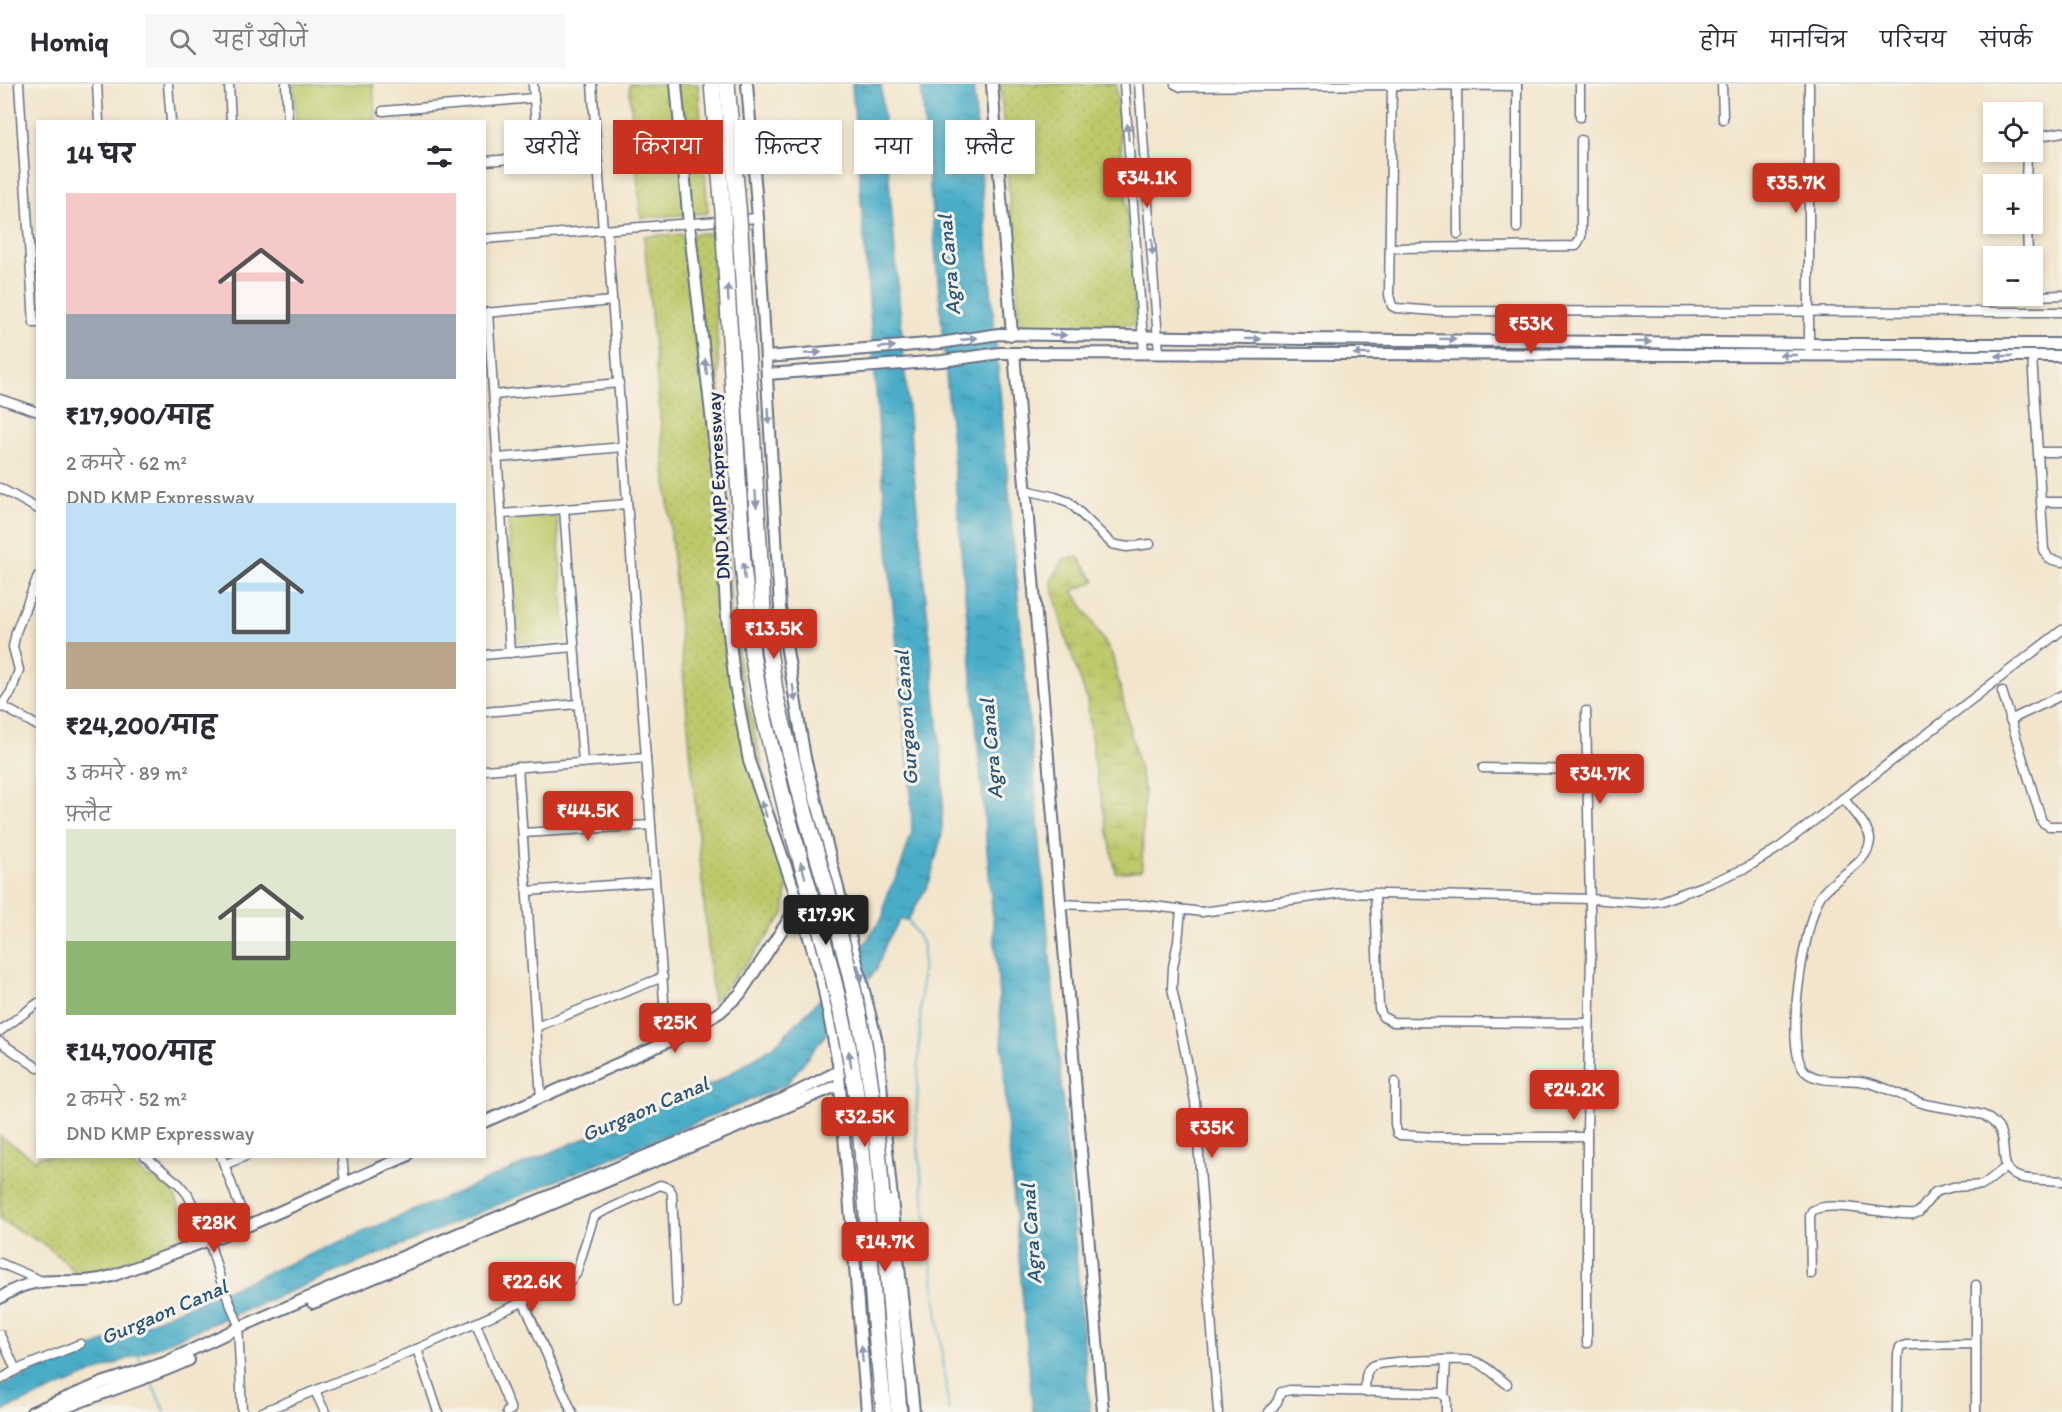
<!DOCTYPE html>
<html lang="hi">
<head>
<meta charset="utf-8">
<style>
	body { margin:0; font-family:Itim,"Playpen Sans Deva",sans-serif; background:#f7f7f7; color:#2b2b33; height:100vh; display:flex; flex-direction:column; font-size:22px; white-space:nowrap }
	* { box-sizing:border-box; margin:0 }
	p { font-size:20px; color:#7c7c81 }
	.icon { flex:none; width:33px; height:33px; fill:none; stroke:currentColor; stroke-width:2; stroke-linecap:round; stroke-linejoin:round }
	.map { position:relative; flex:1; overflow:hidden }
	.sheet { position:absolute; left:36px; top:36px; width:450px; height:1038px; display:flex; flex-direction:column; background:#fff; border-radius:0px; box-shadow:0 3px 9px #0003 }
	.sheet>* { flex:none }
	.guide { position:absolute; left:504px; top:36px; width:570px; height:54px; display:flex; gap:12px }
	.controls { position:absolute; left:1983px; top:18px; display:grid; gap:12px }
	.controls a { display:grid; place-items:center; width:60px; height:60px; border-radius:0px; background:#fff; box-shadow:0 3px 9px #0003; font-size:30px }
	.price { position:absolute; translate:-50% -51px; padding:0 14px; border-radius:6px; background:#c8321e; color:#fff; font-size:20px; line-height:39px; filter:drop-shadow(0 2px 3px #0008) }
	.price::after { content:''; position:absolute; left:50%; top:36px; width:18px; height:14px; margin-left:-9px; background:inherit; clip-path:polygon(0 0,100% 0,50% 100%) }
	.price.current { background:#222; color:#fff }
	ul { padding:0; list-style:none }
	li { display:grid; align-content:center; gap:12px; height:318px; padding:0 30px }
	li span { display:grid; place-items:center; height:186px; border-radius:0px; color:#555 }
	li>.icon { margin-inline-start:auto }
	span .icon { width:108px; height:108px; fill:#fffc; stroke-width:1 }
	li b { font-size:26px }
	h2 { display:flex; justify-content:space-between; align-items:center; height:72px; padding:0 30px; font-size:26px }
	.pill { padding:0 21px; border-radius:0px; background:#fff; box-shadow:0 3px 9px #0003; font-size:21px; line-height:54px }
	.pill.current { background:#c8321e; color:#fff }
	header { display:flex; align-items:center; gap:36px; box-sizing:border-box; height:84px; padding:0 30px; background:#fff; border-bottom:2px solid #e1e1e2 }
	header strong { font-size:28px }
	nav { display:flex; gap:33px; margin-inline-start:auto; font-size:21px }
	.search { width:420px; height:54px; background:#f7f7f7; display:flex; align-items:center; gap:15px; box-sizing:border-box; padding:0 21px; border-radius:0px; color:#7c7c81; font-size:22px }
	.map>svg:first-child { display:block }
</style>
</head>
<body>
<header>
<strong>Homiq</strong>
<div class="search"><svg class="icon" aria-label="search" viewBox="0 0 24 24"><circle cx="10" cy="10" r="6"/><path d="M15 15l6 6"/></svg>यहाँ खोजें</div>
<nav><a>होम</a><a>मानचित्र</a><a>परिचय</a><a>संपर्क</a></nav>
</header>
<div class="map">
<svg width="2062" height="1328" viewBox="0 0 2062 1328">
	<defs>
		<pattern id="grass-dots" width="8" height="8" patternUnits="userSpaceOnUse" patternTransform="scale(1.5)"><rect width="8" height="8" fill="#bdc96b"/><path d="M2 2h.1M6 6h.1" fill="none" stroke="#a2ad5f" stroke-width="1.8" stroke-linecap="round"/></pattern>
		<pattern id="wetland-marsh" width="20" height="14" patternUnits="userSpaceOnUse" patternTransform="scale(1.5)"><rect width="20" height="14" fill="#bdc96b"/><path d="M1 5h8M5 5V1M11 12h8M15 12V8" fill="none" stroke="#a2ad5f"/></pattern>
		<pattern id="water-ripples" width="26" height="14" patternUnits="userSpaceOnUse" patternTransform="scale(1.5)"><rect width="26" height="14" fill="#48adc8"/><path d="M2 4q2-2 4 0t4 0M15 11q2-2 4 0t4 0" fill="none" stroke="#3b8da6"/></pattern>
	</defs>
	<rect width="100%" height="100%" fill="#f7f3e8"/>
	<filter id="ink" filterUnits="userSpaceOnUse"><feTurbulence type="fractalNoise" baseFrequency=".0167" numOctaves="2"/><feDisplacementMap in="SourceGraphic" scale="12" xChannelSelector="R" yChannelSelector="G"/><feConvolveMatrix kernelMatrix="1 2 1 2 8 2 1 2 1" color-interpolation-filters="sRGB"/></filter>
	<filter id="wash" filterUnits="userSpaceOnUse"><feTurbulence type="fractalNoise" baseFrequency=".008" numOctaves="4" result="noise"/><feDisplacementMap in="SourceGraphic" scale="24" xChannelSelector="R" yChannelSelector="G"/><feGaussianBlur stdDeviation="1.35" result="paint"/><feColorMatrix in="noise" values="0 0 0 0 0 0 0 0 0 0 0 0 0 0 0 0 0 1.4 0 .05"/><feComposite in="paint" operator="in"/></filter>
	<g filter="url(#wash)">
		<rect width="100%" height="100%" fill="#f2e5cc"/>
		<g fill="url(#grass-dots)" stroke="#6c7c64" stroke-width="1.5">
			<path d="M629,0H698L708,129L641,134Z"/>
			<path d="M1000,0H1116L1137,241L1020,242Z"/>
			<path d="M712,149L731,527L740,583L788,796L784,830L752,873L713,918L644,152Z"/>
			<path d="M0,1052L36,1076L39,1072L123,1073L151,1096L156,1092L173,1107L192,1154L82,1194L47,1162L0,1136Z"/>
		</g>
		<path fill="url(#wetland-marsh)" stroke="#6c7c64" stroke-width="1.5" d="M1077,472L1095,497L1073,507L1112,570L1144,704L1142,786L1116,789L1094,677L1087,616L1063,545L1051,497L1064,475Z"/>
		<g fill="#bdc96b" stroke="#6c7c64" stroke-width="1.5">
			<path d="M293,0H373L376,37H296Z"/>
			<path d="M557,432L566,556L517,559L508,435Z"/>
		</g>
		<g fill="url(#water-ripples)" stroke="#326e93" stroke-width="1.5">
			<path d="M852,0H881L913,382L943,691L942,750L930,797L908,836H900L886,859L877,885L786,1001L0,1328V1302L717,998L775,961L821,914L853,876L883,833L886,812L899,788L912,748L911,709L891,500Z"/>
			<path d="M921,0H973L1090,1328H1033L1008,1052L997,882Z"/>
		</g>
		<g fill="none" stroke-linecap="round" stroke-linejoin="round">
			<g stroke="#48adc8" stroke-width="2">
				<path d="M908,836L923,861L916,1046L949,1328"/>
				<path d="M137,1269L144,1283"/>
				<path d="M150,1296L165,1328"/>
			</g>
		</g>
	</g>
	<g filter="url(#ink)">
		<g fill="none" stroke-linecap="round" stroke-linejoin="round">
			<g stroke="#666f84" stroke-width="11">
				<g id="street">
					<path d="M19,0L34,239H38"/>
					<path d="M97,0L99,38"/>
					<path d="M168,0L171,38"/>
					<path d="M229,0L231,38"/>
					<path d="M286,0L288,38"/>
					<path d="M533,0L538,74"/>
					<path d="M592,0L603,146"/>
					<path d="M1124,0L1144,269"/>
					<path d="M1139,0L1159,269"/>
					<path d="M1175,0L1181,3L1392,1L1517,2"/>
					<path d="M1517,0V144"/>
					<path d="M1580,0V33"/>
					<path d="M1722,0L1723,35"/>
					<path d="M1809,0V264"/>
					<path d="M1392,1L1389,211L1392,222L1396,224L1435,227L2062,228"/>
					<path d="M1457,1L1458,150"/>
					<path d="M383,27L534,14"/>
					<path d="M2032,56L2040,52L2062,48"/>
					<path d="M484,77L597,69"/>
					<path d="M2026,100L2027,68"/>
					<path d="M2027,140L2028,172"/>
					<path d="M607,146L667,958"/>
					<path d="M484,155L758,134"/>
					<path d="M1390,164L1576,162L1581,153V56"/>
					<path d="M2032,208L2037,212L2062,211"/>
					<path d="M488,228L510,569"/>
					<path d="M485,229L612,217"/>
					<path d="M2032,272L2044,466L2049,475L2062,478"/>
					<path d="M494,311L619,299"/>
					<path d="M0,315L38,328"/>
					<path d="M2039,368H2062"/>
					<path d="M498,374L623,363"/>
					<path d="M0,404L38,425"/>
					<path d="M1026,406L1055,413L1069,418L1112,460L1127,463L1150,460"/>
					<path d="M2042,418H2062"/>
					<path d="M564,425L583,679"/>
					<path d="M501,430L627,420"/>
					<path d="M484,571L574,563"/>
					<path d="M2002,607L2042,738L2049,742H2062"/>
					<path d="M2,622L38,642"/>
					<path d="M0,624L11,608L19,586L13,563L16,548L38,492"/>
					<path d="M1586,627L1591,870L1587,1047V1259"/>
					<path d="M484,628L578,620"/>
					<path d="M2010,636L2062,611"/>
					<path d="M518,683L541,1014"/>
					<path d="M1483,684L1586,686"/>
					<path d="M484,686L646,674"/>
					<path d="M1843,714C1851,724 1870,744 1870,756C1869,781 1831,794 1820,813C1805,838 1781,972 1807,989C1822,1000 1847,994 1865,998C1886,1002 1904,1014 1925,1020C1944,1024 1964,1026 1983,1031C1990,1035 1997,1040 2000,1047C2008,1063 1997,1086 2019,1093C2032,1097 2048,1095 2062,1097"/>
					<path d="M523,749L651,741"/>
					<path d="M527,807L655,798"/>
					<path d="M1375,809L1379,924L1383,933L1393,938L1589,939"/>
					<path d="M1061,820L1105,822L1145,821L1202,828L1342,809L1591,815L1644,819L1661,817L1708,800L1746,784L1780,763L2062,546"/>
					<path d="M1181,826L1178,857L1173,883L1172,904L1195,1017L1218,1328"/>
					<path d="M536,943L663,893"/>
					<path d="M0,947L38,919"/>
					<path d="M0,958L38,984"/>
					<path d="M1395,998V1040L1397,1049L1400,1051L1435,1053H1587"/>
					<path d="M145,1072L179,1100L188,1111L209,1157L221,1197L238,1239L242,1328"/>
					<path d="M221,1072L247,1142"/>
					<path d="M342,1072L345,1100"/>
					<path d="M224,1081L246,1072"/>
					<path d="M0,1179L42,1197"/>
					<path d="M1811,1190L1810,1132L1812,1127C1830,1114 1890,1133 1914,1130L1919,1128L1935,1108L1953,1103L1983,1101L2006,1083"/>
					<path d="M1976,1201V1328"/>
					<path d="M524,1219L572,1328"/>
					<path d="M476,1240L511,1326L507,1328"/>
					<path d="M0,1251L16,1286L0,1296"/>
					<path d="M417,1265L438,1328"/>
					<path d="M16,1286L80,1260"/>
					<path d="M315,1307L325,1328"/>
					<path d="M1365,1308C1366,1300 1364,1287 1372,1282C1380,1277 1463,1274 1473,1277C1485,1280 1497,1293 1507,1300"/>
					<path d="M1444,1312L1446,1277"/>
					<path d="M262,1328L417,1265L570,1197L576,1190L594,1132L660,1101L669,1104L672,1109L677,1219"/>
					<path d="M1269,1328L1277,1318L1281,1308L1290,1306L1437,1309H1441L1446,1315V1328"/>
					<path d="M1897,1328L1898,1270L1900,1263L1906,1261L1976,1260"/>
				</g>
			</g>
			<g stroke="#666f84" stroke-width="14">
				<g id="secondary">
					<path d="M676,0L689,140L719,399L726,524L735,601L749,677L799,820L822,897L838,979L867,1328"/>
					<path d="M747,0L758,134L780,524L805,674L878,962L885,1047L914,1328"/>
					<path d="M992,0L1012,251"/>
					<path d="M1014,269L1103,1328"/>
					<path d="M766,273L940,259L999,250L1302,255L1810,260H2062"/>
					<path d="M767,290L942,277L1000,269L2062,272"/>
					<path d="M484,1038L679,953L720,928L740,910L799,820"/>
					<path d="M0,1214C43,1184 70,1206 112,1192L247,1142L407,1072"/>
					<path d="M313,1219L839,1001"/>
					<path d="M32,1328L102,1299L164,1279L238,1244L409,1170L785,1014L839,987"/>
					<path d="M55,1328C99,1309 146,1296 189,1276"/>
				</g>
			</g>
			<g stroke="#666f84" stroke-width="18">
				<g id="highway">
					<path d="M712,0L723,127"/>
					<path d="M727,0L738,122"/>
					<path d="M740,147L763,526L776,613L804,725"/>
					<path d="M724,150L743,481L752,569L760,617L787,730"/>
					<path d="M882,1113L899,1328"/>
					<path d="M866,1116L875,1238L884,1328"/>
				</g>
			</g>
			<use href="#street" stroke="#fff" stroke-width="8"/>
			<use href="#secondary" stroke="#fff" stroke-width="10"/>
			<use href="#highway" stroke="#fff" stroke-width="15"/>
			<g stroke="#666f84" stroke-width="18" stroke-linecap="butt">
				<g id="highway-bridge">
					<path d="M738,122L740,147"/>
					<path d="M723,127L724,150"/>
					<path d="M804,725C825,801 850,877 863,954C873,1007 878,1059 882,1113"/>
					<path d="M787,730C809,805 832,880 847,957C858,1009 862,1063 866,1116"/>
				</g>
			</g>
			<use href="#highway-bridge" stroke="#fff" stroke-width="15"/>
		</g>
		<defs><path id="oneway-solid" d="M-6-.8H1V-3.2L6.5 0L1 3.2V.8H-6Z" transform="scale(1.5)"/></defs>
		<g fill="#8d97ae">
			<use href="#oneway-solid" transform="translate(1128 48) rotate(-95)"/>
			<use href="#oneway-solid" transform="translate(1152 163) rotate(86)"/>
			<use href="#oneway-solid" transform="translate(728 209) rotate(-93)"/>
			<use href="#oneway-solid" transform="translate(1058 251) rotate(1)"/>
			<use href="#oneway-solid" transform="translate(969 255) rotate(-8)"/>
			<use href="#oneway-solid" transform="translate(1253 255) rotate(1)"/>
			<use href="#oneway-solid" transform="translate(1448 255) rotate(1)"/>
			<use href="#oneway-solid" transform="translate(1643 258) rotate(1)"/>
			<use href="#oneway-solid" transform="translate(887 263) rotate(-5)"/>
			<use href="#oneway-solid" transform="translate(813 269) rotate(-5)"/>
			<use href="#oneway-solid" transform="translate(1362 270) rotate(-180)"/>
			<use href="#oneway-solid" transform="translate(1788 271) rotate(-180)"/>
			<use href="#oneway-solid" transform="translate(2004 272) rotate(180)"/>
			<use href="#oneway-solid" transform="translate(706 283) rotate(-97)"/>
			<use href="#oneway-solid" transform="translate(769 332) rotate(87)"/>
			<use href="#oneway-solid" transform="translate(756 415) rotate(86)"/>
			<use href="#oneway-solid" transform="translate(744 487) rotate(-94)"/>
			<use href="#oneway-solid" transform="translate(794 609) rotate(81)"/>
			<use href="#oneway-solid" transform="translate(764 725) rotate(-109)"/>
			<use href="#oneway-solid" transform="translate(803 786) rotate(-106)"/>
			<use href="#oneway-solid" transform="translate(860 889) rotate(73)"/>
			<use href="#oneway-solid" transform="translate(850 975) rotate(-99)"/>
			<use href="#oneway-solid" transform="translate(862 1270) rotate(-95)"/>
		</g>
	</g>
	<g text-anchor="middle" stroke-width="6" stroke-linejoin="round" paint-order="stroke">
		<g font-size="20" fill="#1b2f5e" stroke="#f7f3e8">
			<text transform="translate(718 402) rotate(-93)" y="7">DND KMP Expressway</text>
		</g>
		<g font-size="21" font-style="italic" fill="#28557e" stroke="#f7f3e8">
			<text transform="translate(949 181) rotate(-95)" y="7">Agra Canal</text>
			<text transform="translate(906 634) rotate(-94)" y="7">Gurgaon Canal</text>
			<text transform="translate(991 665) rotate(-95)" y="7">Agra Canal</text>
			<text transform="translate(645 1025) rotate(-23)" y="7">Gurgaon Canal</text>
			<text transform="translate(1031 1150) rotate(-94)" y="7">Agra Canal</text>
			<text transform="translate(164 1228) rotate(-23)" y="7">Gurgaon Canal</text>
		</g>
	</g>
</svg>
<div class="controls">
<a><svg class="icon" aria-label="locate" viewBox="0 0 24 24"><circle cx="12" cy="12" r="6"/><path d="M12 2v4M12 18v4M2 12h4M18 12h4"/></svg></a>
<a>+</a>
<a>−</a>
</div>
<b class="price" style="left:1147px;top:125px">₹34.1K</b>
<b class="price" style="left:1796px;top:130px">₹35.7K</b>
<b class="price" style="left:1531px;top:271px">₹53K</b>
<b class="price" style="left:774px;top:576px">₹13.5K</b>
<b class="price" style="left:1600px;top:721px">₹34.7K</b>
<b class="price" style="left:588px;top:758px">₹44.5K</b>
<b class="price current" style="left:826px;top:862px">₹17.9K</b>
<b class="price" style="left:675px;top:970px">₹25K</b>
<b class="price" style="left:1574px;top:1037px">₹24.2K</b>
<b class="price" style="left:865px;top:1064px">₹32.5K</b>
<b class="price" style="left:1212px;top:1075px">₹35K</b>
<b class="price" style="left:214px;top:1170px">₹28K</b>
<b class="price" style="left:885px;top:1189px">₹14.7K</b>
<b class="price" style="left:532px;top:1229px">₹22.6K</b>
<div class="guide">
<a class="pill">खरीदें</a>
<a class="pill current">किराया</a>
<a class="pill">फ़िल्टर</a>
<a class="pill">नया</a>
<a class="pill">फ़्लैट</a>
</div>
<section class="sheet">
<h2>14 घर<svg class="icon" aria-label="filters" viewBox="0 0 24 24"><path d="M4 7h16M4 17h16"/><circle cx="9" cy="7" r="2"/><circle cx="15" cy="17" r="2"/></svg></h2>
<ul>
<li><span style="background:linear-gradient(#f6c9c9 65%,#9aa5b1 0)"><svg class="icon" aria-label="home" viewBox="0 0 24 24"><path d="M3 11l9-7 9 7M6 9v11h12V9"/></svg></span><div><b>₹17,900/माह</b><p>2 कमरे · 62 m²</p><p>DND KMP Expressway</p></div></li>
<li><span style="background:linear-gradient(#bfe0f5 75%,#b9a48a 0)"><svg class="icon" aria-label="home" viewBox="0 0 24 24"><path d="M3 11l9-7 9 7M6 9v11h12V9"/></svg></span><div><b>₹24,200/माह</b><p>3 कमरे · 89 m²</p><p>फ़्लैट</p></div></li>
<li><span style="background:linear-gradient(#dfe7d0 60%,#8fb573 0)"><svg class="icon" aria-label="home" viewBox="0 0 24 24"><path d="M3 11l9-7 9 7M6 9v11h12V9"/></svg></span><div><b>₹14,700/माह</b><p>2 कमरे · 52 m²</p><p>DND KMP Expressway</p></div></li>
</ul>
</section>
</div>
</body>
</html>
